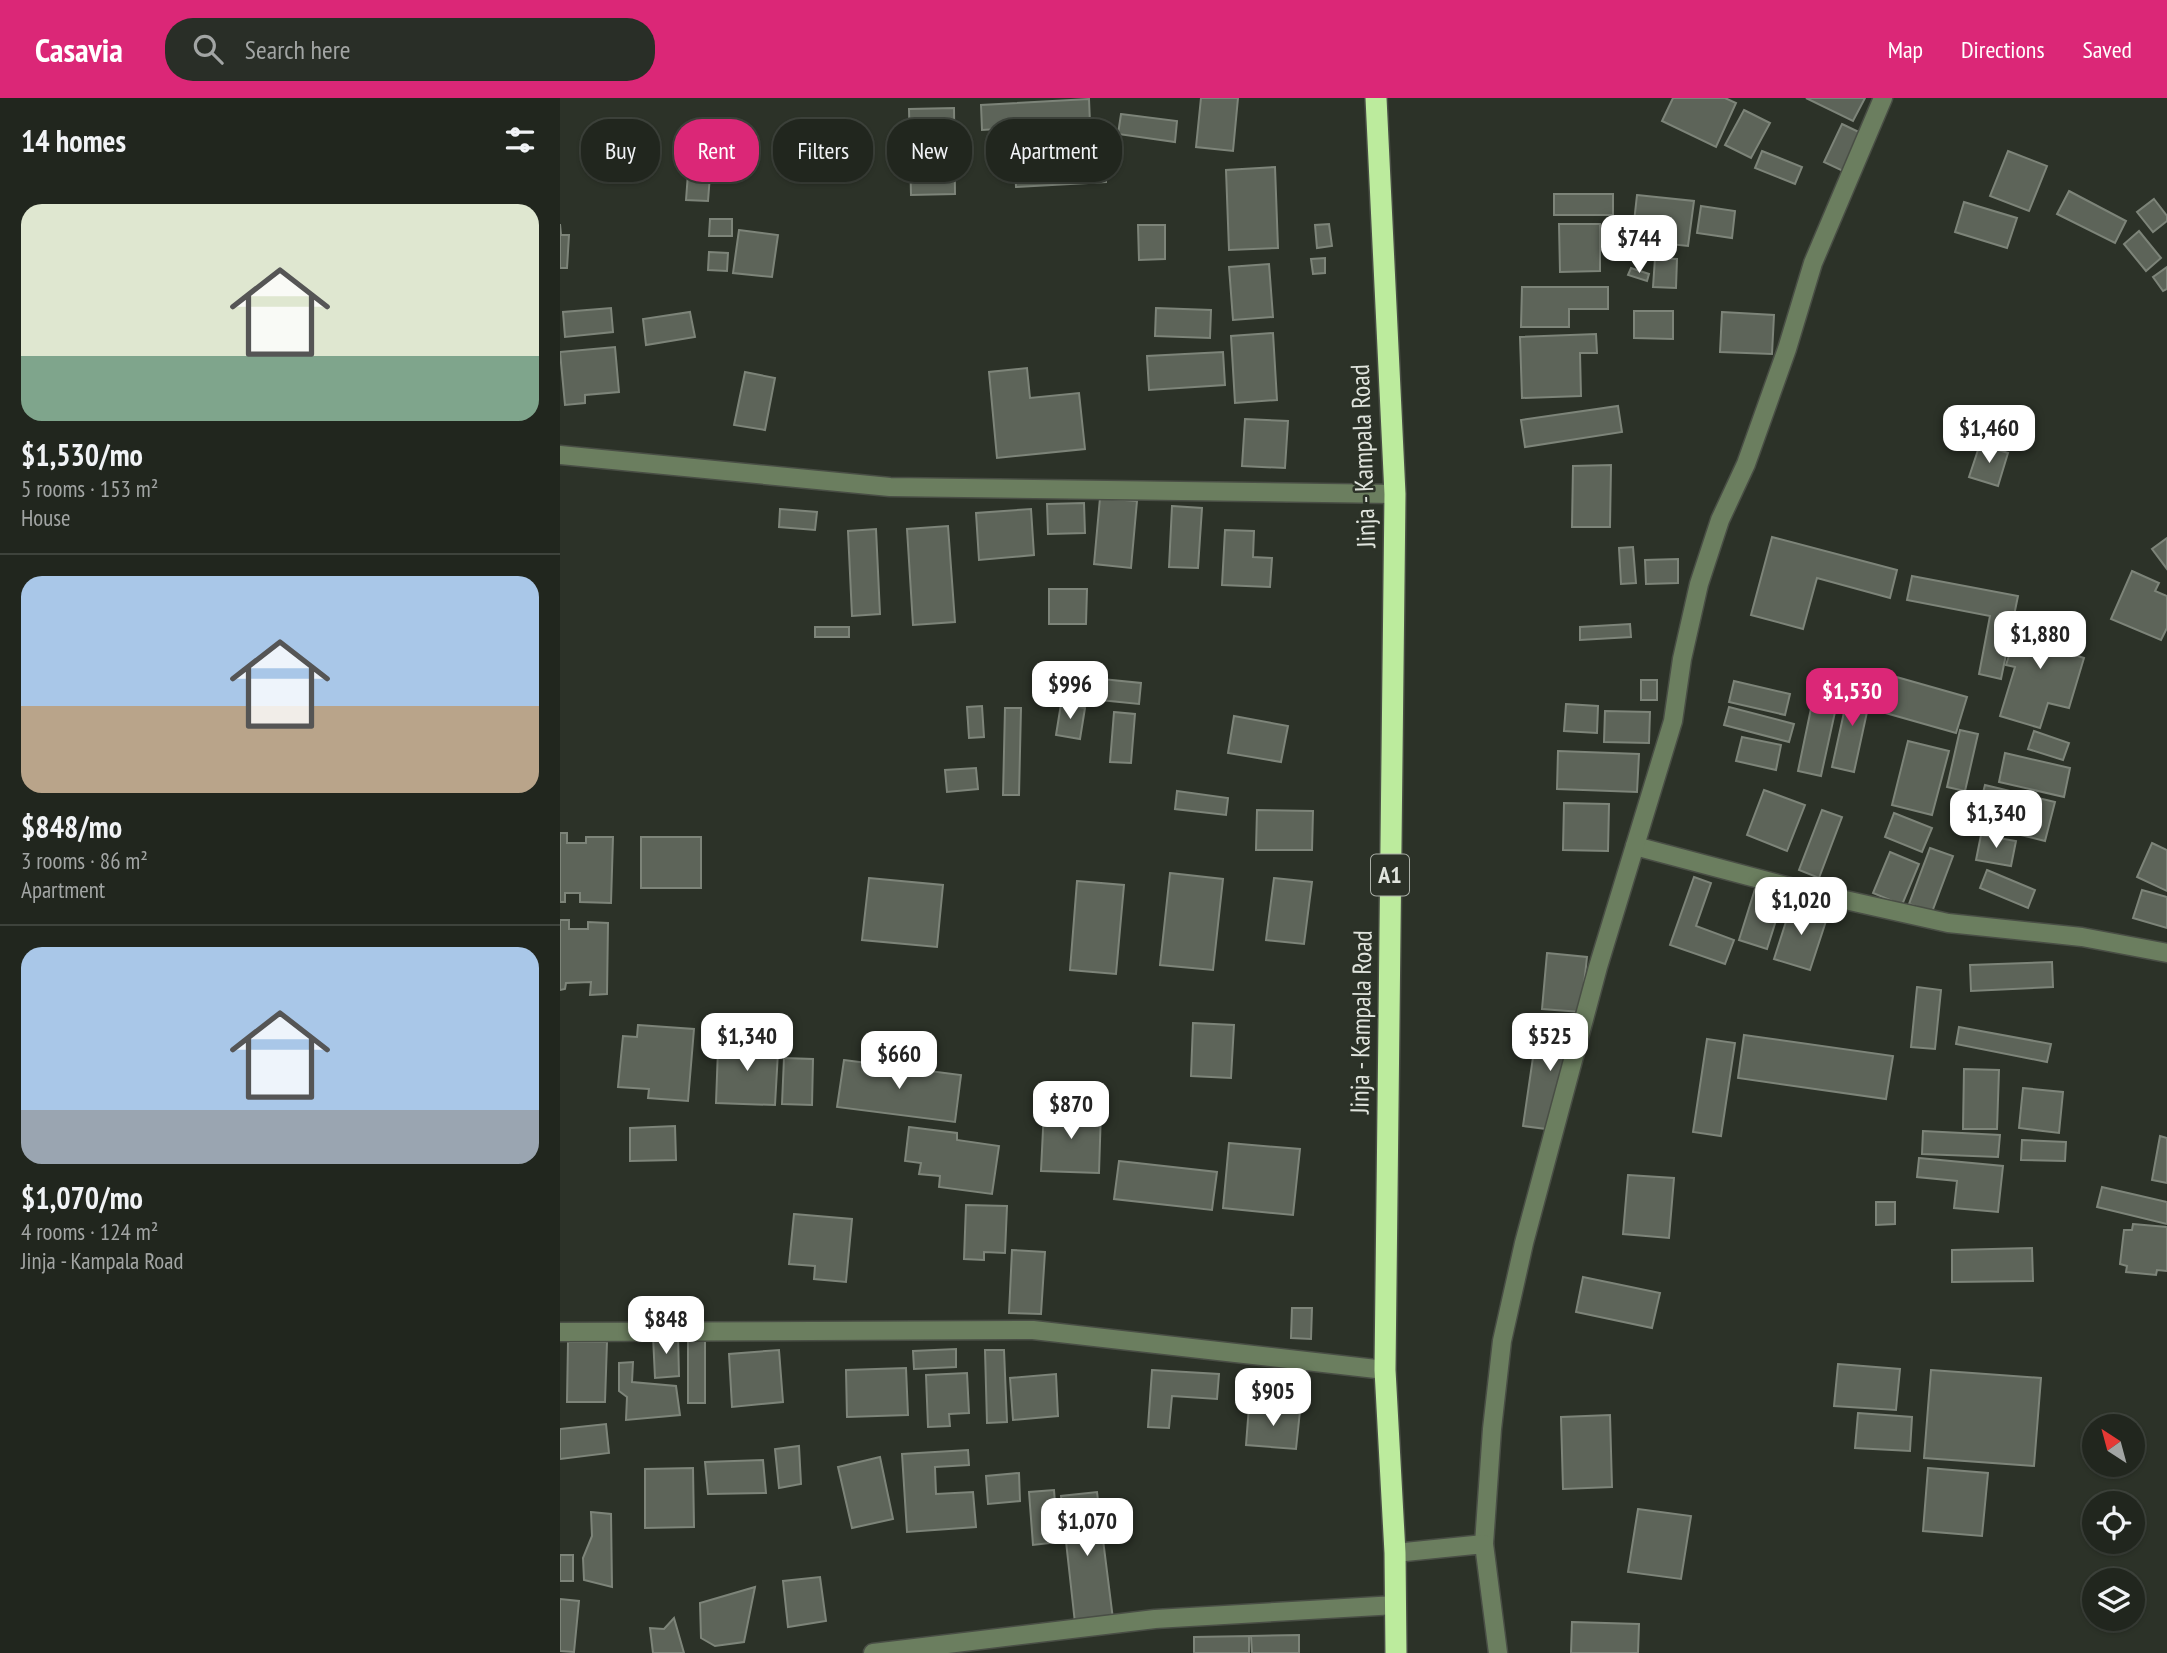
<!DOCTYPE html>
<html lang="en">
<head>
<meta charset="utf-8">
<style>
	body { margin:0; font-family:"PT Sans Narrow",sans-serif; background:#292e27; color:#f1f3f6; height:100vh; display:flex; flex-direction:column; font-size:26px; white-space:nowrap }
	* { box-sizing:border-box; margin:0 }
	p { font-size:23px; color:#a2a5a4 }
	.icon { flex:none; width:38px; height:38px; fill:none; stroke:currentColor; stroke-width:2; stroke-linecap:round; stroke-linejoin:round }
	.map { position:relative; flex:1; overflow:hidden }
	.details { display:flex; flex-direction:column; background:#21261e; width:560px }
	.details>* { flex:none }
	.guide { position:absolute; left:21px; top:21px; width:665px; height:63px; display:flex; gap:14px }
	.needle { width:46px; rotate:324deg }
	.controls { position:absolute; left:1522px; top:1316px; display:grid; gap:14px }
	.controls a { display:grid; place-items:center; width:63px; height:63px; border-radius:50%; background:#21261e; box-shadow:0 2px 5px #0004,0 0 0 2px #3e433c; font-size:35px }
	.price { position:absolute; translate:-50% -60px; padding:0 16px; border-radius:14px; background:#fff; color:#222; font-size:23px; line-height:46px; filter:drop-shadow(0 2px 4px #0008) }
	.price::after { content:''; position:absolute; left:50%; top:42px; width:21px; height:16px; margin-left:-10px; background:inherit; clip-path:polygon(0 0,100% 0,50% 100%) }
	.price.on { background:#db2777; color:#fff }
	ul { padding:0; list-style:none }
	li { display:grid; align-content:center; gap:14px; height:371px; padding:0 21px }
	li+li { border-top:2px solid #3e433c }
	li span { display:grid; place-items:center; height:217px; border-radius:21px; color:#555 }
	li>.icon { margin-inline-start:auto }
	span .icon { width:126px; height:126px; fill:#fffc; stroke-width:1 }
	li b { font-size:30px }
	h2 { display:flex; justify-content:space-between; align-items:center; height:84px; padding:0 21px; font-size:30px }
	.tag { padding:0 24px; border-radius:28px; background:#21261e; box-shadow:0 2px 5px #0004,0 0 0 2px #3e433c; font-size:24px; line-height:63px }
	.tag.on { background:#db2777; color:#fff }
	header { display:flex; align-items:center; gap:42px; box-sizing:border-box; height:98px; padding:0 35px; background:#db2777; color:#fff }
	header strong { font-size:33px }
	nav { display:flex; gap:38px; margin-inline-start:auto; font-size:24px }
	.search { width:490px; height:63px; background:#292e27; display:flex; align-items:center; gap:18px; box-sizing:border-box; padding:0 24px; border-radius:28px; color:#a2a5a4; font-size:26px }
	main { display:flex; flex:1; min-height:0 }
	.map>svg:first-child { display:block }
</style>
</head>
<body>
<header>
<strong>Casavia</strong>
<div class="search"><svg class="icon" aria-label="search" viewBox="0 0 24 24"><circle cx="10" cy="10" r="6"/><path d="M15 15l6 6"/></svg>Search here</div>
<nav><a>Map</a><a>Directions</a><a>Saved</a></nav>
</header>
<main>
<section class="details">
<h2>14 homes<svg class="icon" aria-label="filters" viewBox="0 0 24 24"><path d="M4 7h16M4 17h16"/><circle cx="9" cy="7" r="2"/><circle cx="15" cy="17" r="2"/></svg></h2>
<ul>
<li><span style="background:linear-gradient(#dfe7d0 70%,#7fa58c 0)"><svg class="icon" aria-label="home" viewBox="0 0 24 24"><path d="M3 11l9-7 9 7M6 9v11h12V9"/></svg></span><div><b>$1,530/mo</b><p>5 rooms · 153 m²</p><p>House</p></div></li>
<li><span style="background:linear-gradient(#a9c7e8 60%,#b9a48a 0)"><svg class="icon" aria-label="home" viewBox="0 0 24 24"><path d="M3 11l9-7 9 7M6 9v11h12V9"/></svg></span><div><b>$848/mo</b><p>3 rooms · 86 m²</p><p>Apartment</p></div></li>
<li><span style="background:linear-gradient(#a9c7e8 75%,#9aa5b1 0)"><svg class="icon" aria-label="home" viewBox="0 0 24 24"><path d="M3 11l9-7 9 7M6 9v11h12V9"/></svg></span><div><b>$1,070/mo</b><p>4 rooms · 124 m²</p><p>Jinja - Kampala Road</p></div></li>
</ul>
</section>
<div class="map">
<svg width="1607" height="1555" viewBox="0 0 1607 1555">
	<rect width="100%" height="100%" fill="#2c3228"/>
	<g fill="#5d6459" stroke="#7d8479" stroke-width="2">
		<path d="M641,0H678L673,53L636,49Z"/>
		<path d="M1113,0H1165L1176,5L1156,49L1102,23Z"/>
		<path d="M1246,0H1305L1293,23Z"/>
		<path d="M529,1L530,25L422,32L421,7Z"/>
		<path d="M394,10L395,96L351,97L349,11Z"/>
		<path d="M1184,12L1210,25L1191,60L1165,47Z"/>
		<path d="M561,16L617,23L615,44L558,36Z"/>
		<path d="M1282,26L1301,35L1283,73L1264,64Z"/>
		<path d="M131,36L153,38L148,103L126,102Z"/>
		<path d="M544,40L546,84L456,89L454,46Z"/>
		<path d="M1202,53L1242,69L1235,86L1195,70Z"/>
		<path d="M1448,53L1487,68L1469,113L1430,98Z"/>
		<path d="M715,69L718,150L669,152L666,72Z"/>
		<path d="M1509,93L1566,123L1555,145L1497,116Z"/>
		<rect x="994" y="96" width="59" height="21"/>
		<path d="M1077,97L1134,103L1128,148L1072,142Z"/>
		<path d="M1594,101L1607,118V123L1593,134L1577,114Z"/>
		<path d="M1404,104L1457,120L1447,150L1395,134Z"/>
		<path d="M1141,108L1175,113L1172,140L1137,135Z"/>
		<path d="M150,121H172V138H149Z"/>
		<path d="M0,126L1,137H9L7,170H0Z"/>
		<path d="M769,126L772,148L757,150L755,127Z"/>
		<path d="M999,126H1040V173L1000,174Z"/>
		<path d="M578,127H605V161L579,162Z"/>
		<path d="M179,132L218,137L212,179L173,175Z"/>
		<path d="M1579,133L1601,160L1586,173L1564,146Z"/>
		<path d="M149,154L168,155L167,173L148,172Z"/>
		<path d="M765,160V175L753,176L751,161Z"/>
		<path d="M1095,160L1117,161L1116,190L1093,189Z"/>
		<path d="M709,166L713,219L673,222L669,169Z"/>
		<path d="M1607,169V191L1603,193L1593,179Z"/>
		<path d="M1071,170L1089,176L1087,183L1068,177Z"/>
		<path d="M962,189H1048V211H1009V229H961Z"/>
		<path d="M51,210L53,234L5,239L3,214Z"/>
		<path d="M596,210L651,212L650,240L595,238Z"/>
		<path d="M1074,213H1113V241L1074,240Z"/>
		<path d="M130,214L135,239L86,247L83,221Z"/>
		<path d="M1162,214L1214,217L1212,256L1160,254Z"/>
		<path d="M713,235L717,302L675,305L671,238Z"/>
		<path d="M1036,236L1037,255H1020L1021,298L962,300L960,239Z"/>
		<path d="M55,249L59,294L25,297V305L5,307L0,254Z"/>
		<path d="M663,254L665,287L589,292L587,258Z"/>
		<path d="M467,270L470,300L519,295L525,351L437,360L429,274Z"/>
		<path d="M185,274L215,280L205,332L174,327Z"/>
		<path d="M1058,308L1062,334L965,349L961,322Z"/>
		<path d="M685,321L728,323L725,370L682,368Z"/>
		<path d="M1420,346L1448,355L1438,388L1409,379Z"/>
		<path d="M1051,367L1050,429H1012L1013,368Z"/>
		<path d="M540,400L577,403L571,470L534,466Z"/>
		<path d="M524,405L525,435L488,436L487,406Z"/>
		<path d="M612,408L642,410L638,470L609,469Z"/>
		<path d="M220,411L257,414L255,432L219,429Z"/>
		<path d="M471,411L474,457L419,462L416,415Z"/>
		<path d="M388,428L395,524L353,527L347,431Z"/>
		<path d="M316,431L320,516L292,518L288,433Z"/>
		<path d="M665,432L694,433L693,459L712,460L710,489L662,487Z"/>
		<path d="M1212,439L1337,472L1330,500L1257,480L1243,531L1191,517Z"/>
		<path d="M1607,440V471L1592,451Z"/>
		<path d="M1073,449L1076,485L1061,486L1059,450Z"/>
		<path d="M1118,461V485L1086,486L1085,462Z"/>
		<path d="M1572,473L1599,485L1595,493L1607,498V530L1601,542L1551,521Z"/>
		<path d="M1352,478L1458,498L1441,581L1419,576L1430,518L1347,502Z"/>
		<path d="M489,491H527L526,526H489Z"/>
		<path d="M1462,517L1514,533L1508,555L1524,560L1509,610L1488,605L1480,630L1440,618L1455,569L1446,567Z"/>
		<path d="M1070,526L1071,539L1020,542V529Z"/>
		<rect x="255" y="529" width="34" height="10"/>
		<path d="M1258,577L1282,582L1261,678L1238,673Z"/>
		<path d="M1333,578L1407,599L1396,635L1322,614Z"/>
		<path d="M522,579L581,585L579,606L520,600Z"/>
		<rect x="1081" y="582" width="16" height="20"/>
		<path d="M1174,583L1230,596L1225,617L1169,604Z"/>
		<path d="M1290,587L1312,591L1294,674L1272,669Z"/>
		<path d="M501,606L525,610L520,641L496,637Z"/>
		<path d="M1006,606L1038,608L1037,635L1004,633Z"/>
		<path d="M422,608L424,639L409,640L407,609Z"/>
		<path d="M1169,609L1234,626L1229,644L1164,627Z"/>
		<path d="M445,610H461L459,697H443Z"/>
		<path d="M1045,613L1090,614L1089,645L1044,644Z"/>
		<path d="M554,614L575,616L571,665L550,664Z"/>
		<path d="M674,618L728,628L721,664L668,655Z"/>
		<path d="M1400,632L1418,636L1405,693L1387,689Z"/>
		<path d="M1474,633L1509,645L1503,662L1468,651Z"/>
		<path d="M1182,639L1221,647L1216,672L1176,663Z"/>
		<path d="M1348,643L1389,653L1372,717L1332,707Z"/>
		<path d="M998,653L1079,656L1077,694L997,691Z"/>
		<path d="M1445,655L1510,670L1504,699L1439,684Z"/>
		<path d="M416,670L418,691L387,694L385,672Z"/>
		<path d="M1425,687L1495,704L1485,743L1415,726Z"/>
		<path d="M1204,692L1245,707L1227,753L1187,737Z"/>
		<path d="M617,693L668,700L666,717L615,711Z"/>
		<path d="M1004,705L1049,706L1048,753L1003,752Z"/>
		<path d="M697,712L753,713L752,752H696Z"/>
		<path d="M1262,712L1282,719L1259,780L1239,772Z"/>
		<path d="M1334,715L1372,730L1362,754L1325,739Z"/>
		<path d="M0,735H7V745H26V739H53L51,805L20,804V795H5V804H0Z"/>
		<path d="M1421,737L1456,743L1451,768L1416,762Z"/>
		<rect x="81" y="739" width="60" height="51"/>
		<path d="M1592,745L1607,752V793L1577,779Z"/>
		<path d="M1370,750L1393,758L1372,814L1349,806Z"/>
		<path d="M1330,754L1359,766L1342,807L1313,795Z"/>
		<path d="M1427,772L1475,792L1468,810L1420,790Z"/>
		<path d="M610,775L663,781L653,872L600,867Z"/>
		<path d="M1134,779L1151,785L1136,828L1174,842L1165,866L1110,847Z"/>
		<path d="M309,780L383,787L377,849L302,842Z"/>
		<path d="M714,780L752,784L744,846L706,842Z"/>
		<path d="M517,783L564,787L556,876L510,872Z"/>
		<path d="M1195,791L1223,800L1207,851L1179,842Z"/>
		<path d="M1582,792L1607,799V830L1573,820Z"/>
		<path d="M1232,805L1268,817L1250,872L1214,861Z"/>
		<path d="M0,822H9V831H28V824L48,825L47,896L30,897L31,884L6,885L5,891L0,892Z"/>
		<path d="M987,855L1027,859L1021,914L982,911Z"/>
		<path d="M1492,864L1493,889L1411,893L1410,867Z"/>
		<path d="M1357,889L1381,892L1375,951L1351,949Z"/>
		<path d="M979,918L1018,923L1001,1033L963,1028Z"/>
		<path d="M633,925L674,927L671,980L631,978Z"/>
		<path d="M78,927L134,931L128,1003L88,1000L89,991L58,989L63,938L77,939Z"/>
		<path d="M1399,929L1491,946L1487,964L1396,946Z"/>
		<path d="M1184,937L1333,958L1326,1001L1178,980Z"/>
		<path d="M169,940L210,942L209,953L218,954L215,1007L156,1005L158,951H168Z"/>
		<path d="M1147,941L1175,945L1161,1038L1133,1034Z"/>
		<path d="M224,960L253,961L252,1007L222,1006Z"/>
		<path d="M284,962L401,977L395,1024L277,1009Z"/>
		<path d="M1404,971L1439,972L1437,1031H1403Z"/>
		<path d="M1463,990L1503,994L1499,1035L1459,1030Z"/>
		<path d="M484,1011L541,1012L539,1075L481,1073Z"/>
		<path d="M115,1028L116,1062L70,1063V1030Z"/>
		<path d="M349,1029L397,1035V1042L439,1048L432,1096L379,1089L380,1078L359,1076L361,1065L345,1063Z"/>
		<path d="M1363,1033L1440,1037L1438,1059L1362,1056Z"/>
		<path d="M1600,1038L1607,1040V1085L1592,1082Z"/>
		<path d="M1462,1042L1506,1044L1505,1063L1461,1062Z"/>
		<path d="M669,1045L740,1051L733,1117L663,1110Z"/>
		<path d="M1359,1060L1443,1068L1438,1114L1394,1110L1397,1083L1357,1079Z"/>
		<path d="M559,1063L657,1074L652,1112L554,1101Z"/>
		<path d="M1068,1077L1114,1080L1109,1140L1063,1136Z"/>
		<path d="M1542,1089L1607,1104V1126L1537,1109Z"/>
		<path d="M1316,1104H1335V1126L1316,1127Z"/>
		<path d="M406,1107L447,1108L445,1155L424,1154V1162L404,1161Z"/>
		<path d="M234,1116L292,1121L286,1184L254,1181L255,1168L229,1166Z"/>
		<path d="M1573,1126L1607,1129V1173L1597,1172L1596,1177L1566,1174L1567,1168L1560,1166L1564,1132H1572Z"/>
		<path d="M1472,1150L1473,1183L1392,1184V1152Z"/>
		<path d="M452,1152L485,1154L481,1216L449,1215Z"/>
		<path d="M1023,1179L1100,1195L1092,1230L1016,1214Z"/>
		<path d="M732,1210H752L751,1241L731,1240Z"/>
		<path d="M118,1237L119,1278L95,1280L93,1238Z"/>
		<rect x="128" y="1243" width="17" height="62"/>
		<path d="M8,1244H47L45,1304H7Z"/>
		<path d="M396,1251V1269L354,1271L353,1253Z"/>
		<path d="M219,1252L223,1304L172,1309L169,1256Z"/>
		<path d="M425,1252H444L447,1324L427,1325Z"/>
		<path d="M73,1264L72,1284L116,1288L120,1317L66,1322L67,1299L59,1293V1265Z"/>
		<path d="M1278,1266L1340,1271L1336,1312L1274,1308Z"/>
		<path d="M346,1270L348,1317L287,1319L286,1272Z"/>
		<path d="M592,1272L659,1276L657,1301L612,1298L609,1330L588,1329Z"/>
		<path d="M1371,1272L1481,1280L1474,1368L1364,1360Z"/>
		<path d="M407,1275L409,1315L389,1316L390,1328L368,1329L366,1277Z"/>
		<path d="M496,1276L498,1318L453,1322L450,1280Z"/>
		<path d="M689,1308L740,1313L736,1351L686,1347Z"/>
		<path d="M1298,1315L1352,1319L1350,1353L1295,1350Z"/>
		<path d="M1050,1317L1052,1389L1003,1391L1001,1319Z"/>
		<path d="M46,1326L49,1355L0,1361V1331Z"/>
		<path d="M239,1348L241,1386L219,1390L215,1351Z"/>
		<path d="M408,1352L409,1367L375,1369L376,1396L413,1394L416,1429L347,1434L342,1356Z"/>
		<path d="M320,1359L333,1421L292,1430L278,1369Z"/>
		<path d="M203,1362L206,1395L148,1396L145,1364Z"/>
		<path d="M133,1370L134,1429L85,1430V1371Z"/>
		<path d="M1368,1370L1428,1375L1422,1438L1363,1433Z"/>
		<path d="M459,1375L460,1403L428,1406L426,1378Z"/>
		<path d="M494,1392L498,1444L473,1447L469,1394Z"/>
		<path d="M537,1394L553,1521L515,1525L501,1398Z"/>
		<path d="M1078,1411L1131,1418L1121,1481L1068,1474Z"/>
		<path d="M31,1414L51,1416L52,1489L24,1482L23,1460L32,1438Z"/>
		<rect x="0" y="1457" width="13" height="26"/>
		<path d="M260,1479L266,1523L228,1529L223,1483Z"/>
		<path d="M195,1489L184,1544L155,1548L141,1540L140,1505Z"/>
		<path d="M0,1501L19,1503L14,1554L0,1553Z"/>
		<path d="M114,1520L124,1555H93L90,1530L104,1531Z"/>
		<path d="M1012,1524L1079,1526L1078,1555H1011Z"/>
		<path d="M739,1537V1555H692L691,1538Z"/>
		<path d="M689,1538V1555H634V1539Z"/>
	</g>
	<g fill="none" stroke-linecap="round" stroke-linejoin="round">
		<g stroke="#494e45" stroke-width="21">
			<g id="minor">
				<path d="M0,357L330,389L835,396"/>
				<path d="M1075,748L1245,793L1388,825L1522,839L1607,855"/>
				<path d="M0,1234L473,1232L825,1272"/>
				<path d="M924,1446L932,1331L942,1243L964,1145L1038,869L1113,623L1122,561L1139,486L1160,422L1186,366L1227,251L1253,165L1323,0"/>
				<path d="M835,1455L924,1446L938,1555"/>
				<path d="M313,1555L595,1521L836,1507"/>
			</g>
		</g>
		<g stroke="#494e45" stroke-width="24">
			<path id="highway" d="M816,0L835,396L825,1272L835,1455L836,1555"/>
		</g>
		<use href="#minor" stroke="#6b7e5f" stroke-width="18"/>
		<use href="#highway" stroke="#bceb9d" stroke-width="21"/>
	</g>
	<g text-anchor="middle" stroke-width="5" stroke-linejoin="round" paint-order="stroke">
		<rect fill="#2c3228" stroke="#aaafa7" stroke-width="2" x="811" y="756.5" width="38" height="41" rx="5"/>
		<g font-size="24" font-weight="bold" fill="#e0e4dd">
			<text x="830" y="785">A1</text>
		</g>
		<g font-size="26" fill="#e0e4dd" stroke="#2c3228">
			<text transform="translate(803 358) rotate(-92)" y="9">Jinja - Kampala Road</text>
			<text transform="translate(801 924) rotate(-89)" y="9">Jinja - Kampala Road</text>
		</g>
	</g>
</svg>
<div class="controls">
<a><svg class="needle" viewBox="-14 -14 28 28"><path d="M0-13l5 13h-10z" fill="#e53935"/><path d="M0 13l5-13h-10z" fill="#a2a5a4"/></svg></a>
<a><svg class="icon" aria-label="locate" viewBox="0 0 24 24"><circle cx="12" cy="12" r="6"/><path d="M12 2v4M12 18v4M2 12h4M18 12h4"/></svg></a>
<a><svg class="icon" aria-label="layers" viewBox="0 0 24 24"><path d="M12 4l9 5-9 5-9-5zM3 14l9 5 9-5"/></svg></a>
</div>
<b class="price" style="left:1079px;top:177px">$744</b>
<b class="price" style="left:1429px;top:367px">$1,460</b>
<b class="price" style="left:1480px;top:573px">$1,880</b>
<b class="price" style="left:510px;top:623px">$996</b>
<b class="price on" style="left:1292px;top:630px">$1,530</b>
<b class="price" style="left:1436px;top:752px">$1,340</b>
<b class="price" style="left:1241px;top:839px">$1,020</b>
<b class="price" style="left:187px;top:975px">$1,340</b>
<b class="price" style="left:990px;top:975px">$525</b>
<b class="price" style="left:339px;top:993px">$660</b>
<b class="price" style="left:511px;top:1043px">$870</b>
<b class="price" style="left:106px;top:1258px">$848</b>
<b class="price" style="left:713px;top:1330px">$905</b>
<b class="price" style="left:527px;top:1460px">$1,070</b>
<div class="guide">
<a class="tag">Buy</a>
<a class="tag on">Rent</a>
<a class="tag">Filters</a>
<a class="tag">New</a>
<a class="tag">Apartment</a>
</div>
</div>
</main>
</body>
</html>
